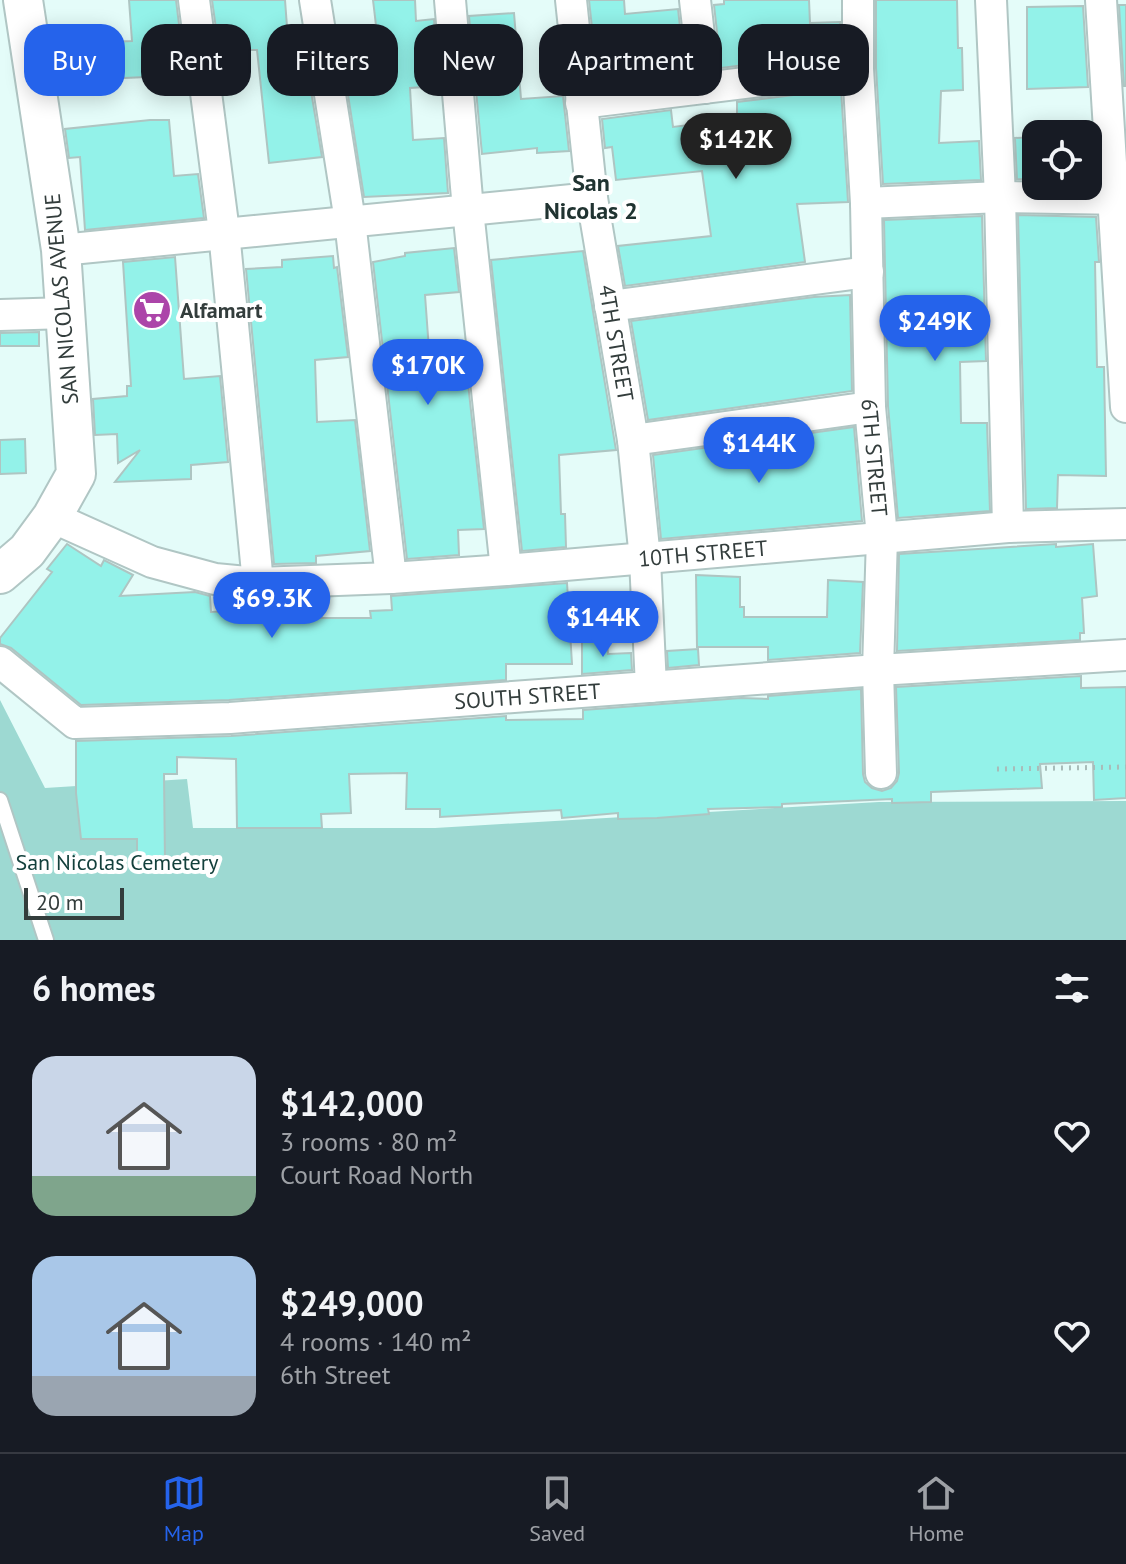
<!DOCTYPE html>
<html lang="en">
<head>
<meta charset="utf-8">
<style>
	body { margin:0; font-family:"PT Sans",sans-serif; background:#20242c; color:#f1f3f6; height:100vh; display:flex; flex-direction:column; font-size:30px; white-space:nowrap }
	* { box-sizing:border-box; margin:0 }
	p { font-size:26px; color:#9ea1a6 }
	.icon { flex:none; width:44px; height:44px; fill:none; stroke:currentColor; stroke-width:2; stroke-linecap:round; stroke-linejoin:round }
	.map { position:relative; height:940px; overflow:hidden }
	.sheet { display:flex; flex-direction:column; background:#171b24; flex:1 }
	.sheet>* { flex:none }
	.guide { position:absolute; left:24px; top:24px; width:1078px; height:72px; display:flex; gap:16px }
	.controls { position:absolute; left:1022px; top:120px; display:grid; gap:16px }
	.controls a { display:grid; place-items:center; width:80px; height:80px; border-radius:16px; background:#171b24; box-shadow:0 4px 20px #0003; font-size:40px }
	.scale { position:absolute; left:24px; bottom:20px; width:100px; box-sizing:border-box; padding-left:8px; border:4px solid #333d3c; border-top:0; font-size:22px; line-height:28px; white-space:nowrap; color:#333d3c; -webkit-text-stroke:6px #fff; paint-order:stroke }
	.price { position:absolute; translate:-50% -68px; padding:0 18px; border-radius:28px; background:#2563eb; color:#fff; font-size:26px; line-height:52px; filter:drop-shadow(0 2px 4px #0008) }
	.price::after { content:''; position:absolute; left:50%; top:48px; width:24px; height:18px; margin-left:-12px; background:inherit; clip-path:polygon(0 0,100% 0,50% 100%) }
	.price.on { background:#222; color:#fff }
	ul { padding:0; list-style:none }
	li { display:flex; align-items:center; gap:24px; height:200px; padding:0 32px }
	li span { display:grid; place-items:center; flex:none; width:224px; height:160px; border-radius:24px; color:#555 }
	li>.icon { margin-inline-start:auto }
	span .icon { width:96px; height:96px; fill:#fffc; stroke-width:1 }
	li b { font-size:34px }
	h2 { display:flex; justify-content:space-between; align-items:center; height:96px; padding:0 32px; font-size:34px }
	.chip { padding:0 28px; border-radius:24px; background:#171b24; box-shadow:0 4px 20px #0003; font-size:28px; line-height:72px }
	.chip.on { background:#2563eb; color:#fff }
	.menu { display:flex; justify-content:space-around; align-items:center; height:112px; border-top:2px solid #363941; background:#171b24; font-size:22px; color:#9ea1a6 }
	.menu a { display:grid; justify-items:center; gap:4px }
	.menu .on { color:#2563eb }
	.map>svg:first-child { display:block }
</style>
</head>
<body>
<div class="map">
<svg width="1126" height="940" viewBox="0 0 1126 940">
	<rect width="100%" height="100%" fill="#e4fcf9"/>
	<path fill="#9dd9d2" d="M0,700L45,788L187,779L193,828H435L879,802L1126,801V940H0Z"/>
	<g fill="#93f2e9" stroke="#aec5c2" stroke-width="2">
		<path d="M129,0H176L184,65L145,68L146,77L58,81L52,44L132,41Z"/>
		<path d="M212,0H285L290,67H307L322,157L269,163L257,50H219Z"/>
		<path d="M373,0H415L416,21L434,19L439,86L410,88L413,140L444,138L448,193L364,197L348,95L384,93Z"/>
		<path d="M589,0H624L625,14L678,9L685,72L598,83Z"/>
		<path d="M724,0H809L810,23L840,22V53L721,68L714,5L724,4Z"/>
		<path d="M876,0H957L958,48H962L963,90L941,91L939,143L979,141L981,180L883,184L876,68Z"/>
		<path d="M1119,5H1126V86H1124Z"/>
		<path d="M1083,6L1088,87L1027,89V7Z"/>
		<path d="M514,13L521,99L563,96L569,151L537,153V148L482,154L469,16Z"/>
		<path d="M841,89L848,202L797,204L805,262L625,286L618,246L711,236L702,171L616,180L612,147L605,148L602,119L671,110L673,127L737,119V102Z"/>
		<path d="M150,120H169L174,176L198,174L204,218L85,230L80,157L69,158L65,129Z"/>
		<path d="M1088,134H1091L1094,180H1088Z"/>
		<path d="M1036,137V180L1017,179L1015,138Z"/>
		<path d="M1018,215L1096,217L1099,262H1095L1097,367H1104L1106,476L1058,475L1057,508L1026,509Z"/>
		<path d="M982,216L986,361L960,362L961,423H987L990,511L898,518L888,406L884,220Z"/>
		<path d="M454,248L459,292L425,295L429,350L464,347L484,529L458,530L459,555L407,559L373,262L405,256V253Z"/>
		<path d="M583,251L616,450L559,455L561,514H565L566,547L522,551L491,260Z"/>
		<path d="M333,256L334,268L337,267L348,357L315,360L317,422L355,420L370,551L316,556V563L274,564L246,269L282,267V260Z"/>
		<path d="M175,257L184,379L220,376L228,462L191,465V479L115,482L140,450L118,463L117,434L95,435L93,399L127,396V386H131L123,262Z"/>
		<path d="M850,295L852,391L648,420L631,321L814,297Z"/>
		<path d="M39,332V346H0V333Z"/>
		<path d="M854,427L862,521L661,539L653,455Z"/>
		<path d="M25,439L26,473L0,474V440Z"/>
		<path d="M67,544L101,566L104,560L133,575L120,596L195,592L210,596L211,612L263,609V601L318,599L319,618H371L370,611L392,610L391,596L567,583L572,664H506V680L229,700L81,705L11,648L0,644V638L52,572L47,569Z"/>
		<path d="M1056,544V547L1093,544L1097,596L1082,598L1084,633H1080V640L897,651L899,554Z"/>
		<path d="M696,575L740,577V607H744V617H827L828,580L863,582L860,653L768,660V647H697Z"/>
		<path d="M582,642H607L608,654L631,653L632,670L582,674Z"/>
		<path d="M698,649L699,665L668,668L667,651Z"/>
		<path d="M1081,676V688L1126,687V798L1094,800L1093,762L1040,764L1042,788L931,792V802L892,803V799L782,804V807L708,809L709,814L657,818L618,819V813L562,818L561,810L440,817V809H406L407,773L349,774L351,813L321,814L322,828H237L236,759L177,757V774H164L165,861L137,862V839H81L76,793V741L231,736L506,716V720L583,719V710L741,698L768,699V696L861,689L863,774L865,782L872,788L882,791L891,788L897,781L899,773L896,687Z"/>
	</g>
	<g fill="none" stroke-linecap="round" stroke-linejoin="round">
		<g stroke="#b0c6c4" stroke-width="18">
			<path id="service" d="M0,800L46,940"/>
		</g>
		<g stroke="#b0c6c4" stroke-width="34">
			<g id="minor">
				<path d="M194,0L224,232L258,583"/>
				<path d="M315,0L350,221L391,578"/>
				<path d="M450,0L468,210L506,570"/>
				<path id="s1" d="M571,0L592,198L633,440L645,559L651,687"/>
				<path d="M695,0L705,88"/>
				<path id="s2" d="M858,0V69L866,203L870,407L882,537L878,670L881,773"/>
				<path d="M991,0L1000,197L1008,527"/>
				<path d="M1101,0L1126,407"/>
				<path d="M581,103L858,69"/>
				<path d="M866,203L1000,197L1126,199"/>
				<path d="M61,250L592,198"/>
				<path d="M610,306L868,272"/>
				<path d="M0,315L67,313"/>
				<path d="M633,440L870,407"/>
				<path id="s3" d="M52,517L152,562L215,579L258,583L391,578L506,570L1008,527L1126,524"/>
				<path id="s4" d="M0,662L75,723L230,718L878,670L1126,655"/>
			</g>
		</g>
		<g stroke="#b0c6c4" stroke-width="42">
			<path id="tertiary" d="M0,574L27,551L52,517L76,474L61,250L23,0"/>
		</g>
		<path stroke="#a8bcb9" stroke-width="5" stroke-dasharray="2 6" stroke-linecap="butt" d="M997,769L1126,767"/>
		<use href="#service" stroke="#fff" stroke-width="14"/>
		<use href="#minor" stroke="#fff" stroke-width="30"/>
		<use href="#tertiary" stroke="#fff" stroke-width="38"/>
	</g>
	<defs>
		<g id="supermarket-disc" transform="scale(2)"><circle r="9.5" fill="#ac45a9" stroke="#fff"/><path d="M-6-5.5h2.5l.6 2H6L4.5 2H-2.5L-4.4-4H-6ZM-1.5 3.2a1.3 1.3 0 1 0 .1 0ZM3 3.2a1.3 1.3 0 1 0 .1 0Z" fill="#fff"/></g>
	</defs>
	<g fill-rule="evenodd">
		<use href="#supermarket-disc" x="152" y="310"/>
	</g>
	<g text-anchor="middle" stroke-width="8" stroke-linejoin="round" paint-order="stroke">
		<g font-size="22" fill="#333d3c" stroke="#fff">
			<text transform="translate(61 299) rotate(-95)" y="8">SAN NICOLAS AVENUE</text>
			<text dy="8" stroke="none"><textPath href="#s1" startOffset="346">4TH STREET</textPath></text>
			<text dy="8" stroke="none"><textPath href="#s2" startOffset="458">6TH STREET</textPath></text>
			<text dy="8" stroke="none"><textPath href="#s3" startOffset="664">10TH STREET</textPath></text>
			<text dy="8" stroke="none"><textPath href="#s4" startOffset="550">SOUTH STREET</textPath></text>
		</g>
		<g font-size="22" font-weight="bold" fill="#333d3c" stroke="#fff" text-anchor="start">
			<text x="180" y="318">Alfamart</text>
		</g>
		<g font-size="22" fill="#13403c" stroke="#fff">
			<text x="117" y="870">San Nicolas Cemetery</text>
		</g>
		<g font-size="24" font-weight="bold" fill="#203331" stroke="#fff">
			<text x="591" y="191">San<tspan x="591" dy="28">Nicolas 2</tspan></text>
		</g>
	</g>
</svg>
<div class="controls">
<a><svg class="icon" aria-label="locate" viewBox="0 0 24 24"><circle cx="12" cy="12" r="6"/><path d="M12 2v4M12 18v4M2 12h4M18 12h4"/></svg></a>
</div>
<div class="scale">20 m</div>
<b class="price on" style="left:736px;top:181px">$142K</b>
<b class="price" style="left:935px;top:363px">$249K</b>
<b class="price" style="left:428px;top:407px">$170K</b>
<b class="price" style="left:759px;top:485px">$144K</b>
<b class="price" style="left:272px;top:640px">$69.3K</b>
<b class="price" style="left:603px;top:659px">$144K</b>
<div class="guide">
<a class="chip on">Buy</a>
<a class="chip">Rent</a>
<a class="chip">Filters</a>
<a class="chip">New</a>
<a class="chip">Apartment</a>
<a class="chip">House</a>
</div>
</div>
<section class="sheet">
<h2>6 homes<svg class="icon" aria-label="filters" viewBox="0 0 24 24"><path d="M4 7h16M4 17h16"/><circle cx="9" cy="7" r="2"/><circle cx="15" cy="17" r="2"/></svg></h2>
<ul>
<li><span style="background:linear-gradient(#c9d6e8 75%,#7fa58c 0)"><svg class="icon" aria-label="home" viewBox="0 0 24 24"><path d="M3 11l9-7 9 7M6 9v11h12V9"/></svg></span><div><b>$142,000</b><p>3 rooms · 80 m²</p><p>Court Road North</p></div><svg class="icon" aria-label="heart" viewBox="0 0 24 24"><path d="M12 20l-8-8c-3-5 5-10 8-4 3-6 11-1 8 4z"/></svg></li>
<li><span style="background:linear-gradient(#a9c7e8 75%,#9aa5b1 0)"><svg class="icon" aria-label="home" viewBox="0 0 24 24"><path d="M3 11l9-7 9 7M6 9v11h12V9"/></svg></span><div><b>$249,000</b><p>4 rooms · 140 m²</p><p>6th Street</p></div><svg class="icon" aria-label="heart" viewBox="0 0 24 24"><path d="M12 20l-8-8c-3-5 5-10 8-4 3-6 11-1 8 4z"/></svg></li>
</ul>
</section>
<nav class="menu">
<a class="on"><svg class="icon" aria-label="map" viewBox="0 0 24 24"><path d="M3 6l6-2 6 2 6-2v14l-6 2-6-2-6 2zM9 4v14M15 6v14"/></svg>Map</a>
<a><svg class="icon" aria-label="saved" viewBox="0 0 24 24"><path d="M7 4h10v16l-5-4-5 4z"/></svg>Saved</a>
<a><svg class="icon" aria-label="home" viewBox="0 0 24 24"><path d="M3 11l9-7 9 7M6 9v11h12V9"/></svg>Home</a>
</nav>
</body>
</html>
